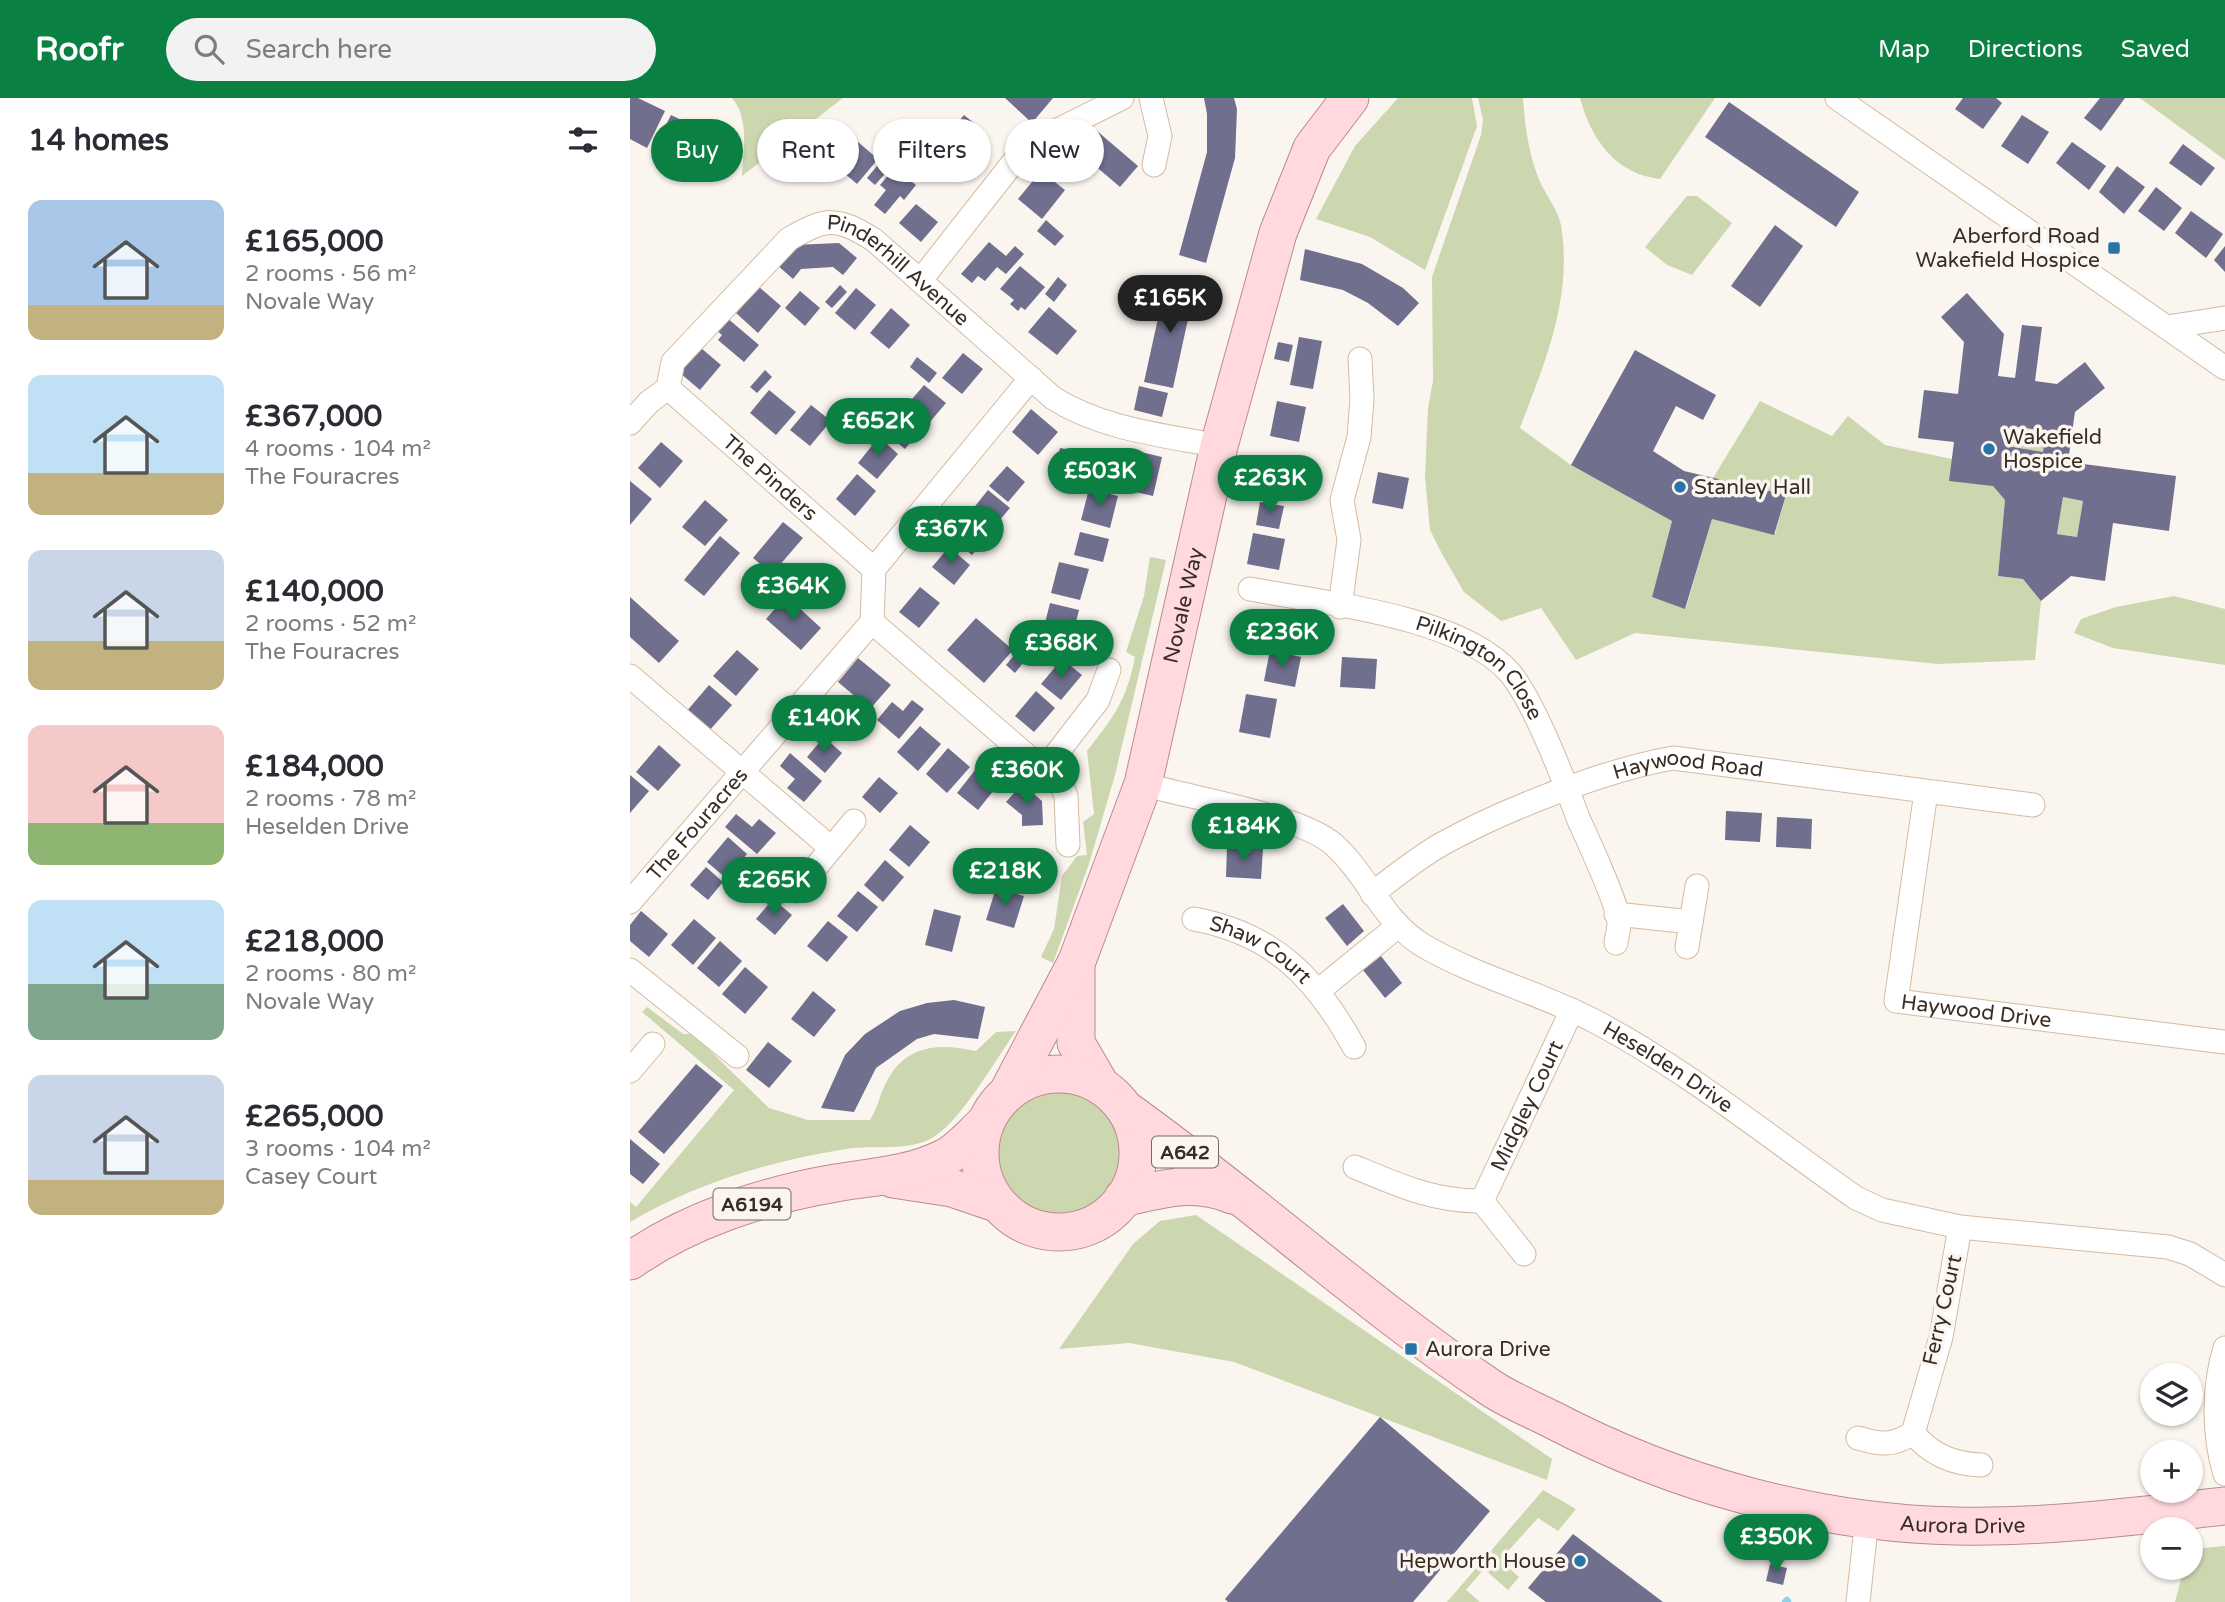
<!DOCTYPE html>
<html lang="en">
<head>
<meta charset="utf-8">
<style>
	body { margin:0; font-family:"Varela Round",sans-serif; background:#f2f2f3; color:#2b2b33; height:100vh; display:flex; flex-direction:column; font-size:26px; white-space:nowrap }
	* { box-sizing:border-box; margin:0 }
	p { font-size:23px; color:#7c7c81 }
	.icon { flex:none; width:38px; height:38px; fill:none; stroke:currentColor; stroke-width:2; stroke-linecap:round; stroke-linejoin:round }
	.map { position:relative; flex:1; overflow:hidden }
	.side { display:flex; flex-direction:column; background:#fff; width:630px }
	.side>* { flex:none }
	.hud { position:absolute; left:21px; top:21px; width:665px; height:63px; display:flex; gap:14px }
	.tools { position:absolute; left:1510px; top:1265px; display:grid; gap:14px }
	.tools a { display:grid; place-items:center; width:63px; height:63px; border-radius:50%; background:#fff; box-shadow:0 2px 5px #0004; font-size:35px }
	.price { position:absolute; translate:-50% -60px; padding:0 16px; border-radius:24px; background:#0b8043; color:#fff; font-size:23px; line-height:46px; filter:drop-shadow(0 2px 4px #0008) }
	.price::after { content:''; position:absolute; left:50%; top:42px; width:21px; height:16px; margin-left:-10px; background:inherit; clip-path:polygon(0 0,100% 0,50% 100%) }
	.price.selected { background:#222; color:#fff }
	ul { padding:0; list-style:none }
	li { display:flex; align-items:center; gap:21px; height:175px; padding:0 28px }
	li span { display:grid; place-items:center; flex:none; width:196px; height:140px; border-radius:14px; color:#555 }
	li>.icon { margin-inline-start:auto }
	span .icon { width:84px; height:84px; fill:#fffc; stroke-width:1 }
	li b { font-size:30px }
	h2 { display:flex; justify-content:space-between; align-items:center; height:84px; padding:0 28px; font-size:30px }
	.tag { padding:0 24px; border-radius:32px; background:#fff; box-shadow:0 2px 5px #0004; font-size:24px; line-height:63px }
	.tag.selected { background:#0b8043; color:#fff }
	header { display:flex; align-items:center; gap:42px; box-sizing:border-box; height:98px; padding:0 35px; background:#0b8043; color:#fff }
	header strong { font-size:33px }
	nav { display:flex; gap:38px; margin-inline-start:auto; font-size:24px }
	.search { width:490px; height:63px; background:#f2f2f3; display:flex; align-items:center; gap:18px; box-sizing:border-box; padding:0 24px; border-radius:38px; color:#7c7c81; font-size:26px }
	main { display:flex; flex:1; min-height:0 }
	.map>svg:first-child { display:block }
</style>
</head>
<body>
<header>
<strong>Roofr</strong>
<div class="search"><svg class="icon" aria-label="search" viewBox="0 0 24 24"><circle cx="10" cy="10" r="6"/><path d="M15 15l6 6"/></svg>Search here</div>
<nav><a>Map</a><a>Directions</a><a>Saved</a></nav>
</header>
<main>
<section class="side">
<h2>14 homes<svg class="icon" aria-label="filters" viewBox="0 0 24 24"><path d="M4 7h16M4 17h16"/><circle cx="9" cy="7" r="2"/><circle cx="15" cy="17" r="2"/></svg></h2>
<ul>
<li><span style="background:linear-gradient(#a9c7e8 75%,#c2b280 0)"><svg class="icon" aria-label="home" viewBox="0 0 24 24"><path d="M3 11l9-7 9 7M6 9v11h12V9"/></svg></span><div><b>£165,000</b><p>2 rooms · 56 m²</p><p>Novale Way</p></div></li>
<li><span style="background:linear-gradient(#bfe0f5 70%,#c2b280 0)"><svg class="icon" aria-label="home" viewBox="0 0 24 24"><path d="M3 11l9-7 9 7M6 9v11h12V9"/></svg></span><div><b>£367,000</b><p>4 rooms · 104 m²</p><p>The Fouracres</p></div></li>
<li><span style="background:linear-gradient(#c9d6e8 65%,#c2b280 0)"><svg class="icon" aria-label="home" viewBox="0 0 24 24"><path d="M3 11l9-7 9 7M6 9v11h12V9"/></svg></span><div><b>£140,000</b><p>2 rooms · 52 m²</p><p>The Fouracres</p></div></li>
<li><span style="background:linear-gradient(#f6c9c9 70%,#8fb573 0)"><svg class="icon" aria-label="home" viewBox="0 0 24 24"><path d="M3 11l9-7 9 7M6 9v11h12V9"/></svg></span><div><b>£184,000</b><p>2 rooms · 78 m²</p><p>Heselden Drive</p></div></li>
<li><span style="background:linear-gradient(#bfe0f5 60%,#7fa58c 0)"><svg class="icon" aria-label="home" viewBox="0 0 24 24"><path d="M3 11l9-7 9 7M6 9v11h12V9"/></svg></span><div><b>£218,000</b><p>2 rooms · 80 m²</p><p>Novale Way</p></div></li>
<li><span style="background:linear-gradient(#c9d6e8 75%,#c2b280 0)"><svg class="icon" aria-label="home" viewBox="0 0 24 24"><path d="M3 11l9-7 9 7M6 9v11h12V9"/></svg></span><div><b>£265,000</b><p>3 rooms · 104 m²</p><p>Casey Court</p></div></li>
</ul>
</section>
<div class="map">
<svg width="1595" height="1504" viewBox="0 0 1595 1504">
	<rect width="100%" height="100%" fill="#fbf5f0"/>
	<g fill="#ccd7b0">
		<path d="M102,0H213L112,78C113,53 120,21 102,0Z"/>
		<path d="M768,0H842L847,28L795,172L740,139L686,121L725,48Z"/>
		<path d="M848,0H893C895,27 898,53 908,79C914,95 928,111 931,127C943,200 915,264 890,330L941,367L1042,423L1022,499L1056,510L1082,421L1145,436L1156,397L1083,380L1130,303L1202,338L1218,318L1255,347L1322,361L1363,388L1375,402L1368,478L1393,481L1411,503L1405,562L1308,566L1005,535L946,562L911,510L871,523L834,494L812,456L800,432L795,379L798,310L803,283L802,179L851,37L853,22Z"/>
		<path d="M950,0H1085L1030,81C985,76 961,41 950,0Z"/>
		<path d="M1509,0H1595V62L1514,3Z"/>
		<path d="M1057,98H1067L1102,125L1062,177L1037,167L1015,149Z"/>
		<path d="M1380,328L1416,333L1413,354L1377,348Z"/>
		<path d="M1433,399L1453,403L1447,439L1427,436Z"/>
		<path d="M520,459L536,462L485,677L459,766L423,865L411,859L424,831L432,778L447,758L457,757L453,724L464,716L457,653C484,618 496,604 505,559L496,554L514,498Z"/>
		<path d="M1544,498L1595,511V567L1483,550L1444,535L1451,521L1486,509Z"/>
		<path d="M17,909L53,936H63L139,1010L178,1022H240C249,1008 251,990 261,976C281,945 315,946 346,953L366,934L386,933C366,961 332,1021 305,1038C280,1055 244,1046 216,1051C141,1063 66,1085 0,1124V1104L6,1109L104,992L12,914Z"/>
		<circle cx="431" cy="1054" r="63"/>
		<path d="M566,1117L922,1361L917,1382L604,1264L499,1245L429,1251L503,1146L530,1123Z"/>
		<path d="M913,1392L946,1411L928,1433L908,1420L870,1462L889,1479L878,1492L854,1471L836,1492L850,1504H817Z"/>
		<path d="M1595,1448V1504H1545L1554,1470H1561V1451Z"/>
	</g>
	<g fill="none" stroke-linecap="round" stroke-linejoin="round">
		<path stroke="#8ed2eb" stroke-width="8" d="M1156,1504L1157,1503"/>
	</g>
	<g fill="#706f8e" fill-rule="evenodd">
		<path d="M0,0H8L35,13L17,50L0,41Z"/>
		<path d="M375,0H423L402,25Z"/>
		<path d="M574,0H604L607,11L605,60L576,165L549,157L577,54V16Z"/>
		<path d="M1333,0H1366L1372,5L1353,31L1325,11Z"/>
		<path d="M1470,0H1495L1471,33L1454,20Z"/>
		<path d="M1099,4L1229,94L1206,129L1075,39Z"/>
		<path d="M41,17L76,34L58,70L23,53Z"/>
		<path d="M334,17L354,33L332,58L313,42Z"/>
		<path d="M1392,17L1419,34L1398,66L1371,48Z"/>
		<path d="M467,33L508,68L490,89L449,54Z"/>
		<path d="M304,39L324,55L309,73L289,57Z"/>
		<path d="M228,44L248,61L227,86L207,69Z"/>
		<path d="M1442,44L1476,68L1459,92L1426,65Z"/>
		<path d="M1553,46L1585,70L1571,88L1539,65Z"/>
		<path d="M252,62L261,69L245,87L237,80Z"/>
		<path d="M1487,68L1515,89L1494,116L1469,94Z"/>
		<path d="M264,70L286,87L274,102L270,98L255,116L244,107L256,92L250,87Z"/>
		<path d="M411,73L435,92L412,121L388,101Z"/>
		<path d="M1526,89L1552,110L1534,133L1508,113Z"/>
		<path d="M286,106L308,124L291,144L269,125Z"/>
		<path d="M1561,113L1593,136L1576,160L1545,135Z"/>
		<path d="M416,122L434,138L425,148L407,133Z"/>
		<path d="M1145,127L1173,148L1130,209L1101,188Z"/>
		<path d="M359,144L376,158L385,148L394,156L376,176L367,169L355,183L348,178L342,185L331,176Z"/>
		<path d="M209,145L227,160L213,177L203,169L171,171L163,181L146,166L163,147Z"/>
		<path d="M1595,148V174L1584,162Z"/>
		<path d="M675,151L732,166L773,190L789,205L768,228L738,205L713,192L670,182Z"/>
		<path d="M390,168L415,189L395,212L391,209L388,213L380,206L384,202L370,191Z"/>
		<path d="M428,179L437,187L424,204L415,196Z"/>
		<path d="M536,184L565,189L543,290L514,284Z"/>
		<path d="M210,187L217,194L202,210L195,204Z"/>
		<path d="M129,189L151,208L128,235L106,215Z"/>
		<path d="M226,190L246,207L225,232L205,215Z"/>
		<path d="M170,193L190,210L175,228L155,210Z"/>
		<path d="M1337,195L1374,236L1368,278L1385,280L1392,227L1412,229L1405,283L1427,286L1455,264L1475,290L1445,314L1438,364L1546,378L1539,433L1483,425L1475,483L1441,478L1411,503L1393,481L1368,478L1375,402L1363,388L1319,383L1324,344L1288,340L1294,292L1328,296L1334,244L1311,219ZM1380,328L1416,333L1413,354L1377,348ZM1433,399L1453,403L1447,439L1427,436Z"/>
		<path d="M419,209L447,233L427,257L398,234Z"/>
		<path d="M261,210L280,227L259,251L240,235Z"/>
		<path d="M96,219L129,247L114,264L88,242L92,237L85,231Z"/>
		<path d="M669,239L692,243L683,291L660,287Z"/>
		<path d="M648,244L663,247L659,264L644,261Z"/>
		<path d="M71,250L91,267L70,292L50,275Z"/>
		<path d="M1005,252L1086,297L1073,322L1046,308L1023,353L1054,373L1156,397L1144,437L1082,421L1055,511L1022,499L1042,423L941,367Z"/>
		<path d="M333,255L353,271L332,296L312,280Z"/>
		<path d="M287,259L307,275L299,285L280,269Z"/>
		<path d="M135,272L142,279L127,295L120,289Z"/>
		<path d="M294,287L316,305L299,325L277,307Z"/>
		<path d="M509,288L538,295L532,319L504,312Z"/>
		<path d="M139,292L166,314L146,337L120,315Z"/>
		<path d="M647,303L676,309L669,344L640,338Z"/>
		<path d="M181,307L201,323L180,348L160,332Z"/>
		<path d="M401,311L428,334L408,357L382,334Z"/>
		<path d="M270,313L291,331L275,351L253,332Z"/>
		<path d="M249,339L268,356L247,381L228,365Z"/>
		<path d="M31,344L53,363L30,390L8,370Z"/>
		<path d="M430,350L456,355L451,379L425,374Z"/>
		<path d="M502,352L532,359L523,398L493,391Z"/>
		<path d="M634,365L665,371L659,402L628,395Z"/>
		<path d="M377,368L395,384L378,404L359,388Z"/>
		<path d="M748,374L779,380L773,411L742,405Z"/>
		<path d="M227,376L246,393L225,418L206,401Z"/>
		<path d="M0,383L22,401L0,427Z"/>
		<path d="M459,391L488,398L480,430L451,422Z"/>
		<path d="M358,392L380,410L363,430L342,412Z"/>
		<path d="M75,402L98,422L75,448L52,429Z"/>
		<path d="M630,404L654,408L649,431L626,427Z"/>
		<path d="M336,419L358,437L342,457L320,438Z"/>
		<path d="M153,424L173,440L142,476L123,460Z"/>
		<path d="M450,434L479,441L473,464L444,457Z"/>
		<path d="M623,435L655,441L649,472L617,466Z"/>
		<path d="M90,438L110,455L74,498L54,482Z"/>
		<path d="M319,449L340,467L324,487L302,469Z"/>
		<path d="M429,464L459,471L450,502L421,495Z"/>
		<path d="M290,489L310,505L289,530L269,514Z"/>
		<path d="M156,498L191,530L171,552L136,521Z"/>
		<path d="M0,499L49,543L29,565L0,539Z"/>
		<path d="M420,505L449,512L443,536L414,529Z"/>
		<path d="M649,513L681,519L674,550L643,544Z"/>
		<path d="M346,520L383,552L354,585L317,552Z"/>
		<path d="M406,538L429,544L426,555L403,549Z"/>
		<path d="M391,549L400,556L385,575L376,567Z"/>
		<path d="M107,552L129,571L106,598L83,578Z"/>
		<path d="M640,552L671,559L665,589L634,583Z"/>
		<path d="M712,559L747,561L745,591L710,589Z"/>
		<path d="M228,560L261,587L240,611L208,584Z"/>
		<path d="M432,561L452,577L431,602L411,586Z"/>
		<path d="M79,587L102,607L79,633L56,614Z"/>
		<path d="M406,593L425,610L404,634L385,618Z"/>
		<path d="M616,596L647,601L640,640L609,634Z"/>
		<path d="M282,602L294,611L269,641L247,622L262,604L273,613Z"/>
		<path d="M290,628L311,646L288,673L267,654Z"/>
		<path d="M194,639L212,655L195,675L177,659Z"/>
		<path d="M29,647L51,667L28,693L6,674Z"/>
		<path d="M318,650L340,669L317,695L296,676Z"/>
		<path d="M160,655L192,683L174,704L157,690L165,681L150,668Z"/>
		<path d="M346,671L353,677L359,671L372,682L348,712L327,695Z"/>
		<path d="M0,677L19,693L0,715Z"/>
		<path d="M249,679L268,695L250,715L232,699Z"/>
		<path d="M392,686L412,703L413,727L392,728V717L376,704Z"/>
		<path d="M1096,713L1132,715L1130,744L1095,742Z"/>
		<path d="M106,716L122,729L129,721L146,735L127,756L95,729Z"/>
		<path d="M1147,719L1182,721L1181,751L1146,749Z"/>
		<path d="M280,727L300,744L279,769L259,752Z"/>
		<path d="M98,739L117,756L97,781L77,764Z"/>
		<path d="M597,749L633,751L631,781L596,779Z"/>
		<path d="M375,753L403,761L393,793L365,785Z"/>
		<path d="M255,762L274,779L253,804L234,787Z"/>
		<path d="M76,769L93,784L78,802L60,787Z"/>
		<path d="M366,790L394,798L384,830L356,822Z"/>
		<path d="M228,793L248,809L227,834L207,818Z"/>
		<path d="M143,801L162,817L145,837L126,821Z"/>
		<path d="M713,806L734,833L717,848L695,820Z"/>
		<path d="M304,811L331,818L322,854L295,847Z"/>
		<path d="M11,813L38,836L19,859L0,843V827Z"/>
		<path d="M64,821L86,840L63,867L41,847Z"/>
		<path d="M198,823L218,839L197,864L177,848Z"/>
		<path d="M90,843L112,863L89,889L67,870Z"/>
		<path d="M751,858L772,885L755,900L733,872Z"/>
		<path d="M115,869L138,889L115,916L92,896Z"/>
		<path d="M183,893L206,912L184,939L161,921Z"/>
		<path d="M324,902L355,909L348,941L304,936L287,941L246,970L224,1014L191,1010L215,957L235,936L270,913L297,905Z"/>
		<path d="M138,944L162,963L139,990L116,972Z"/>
		<path d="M66,966L93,988L34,1056L8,1034Z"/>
		<path d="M0,1041L30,1066L13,1086L0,1076Z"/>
		<path d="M750,1319L860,1413L783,1504H598L595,1501Z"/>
		<path d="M943,1436L1033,1504H916L898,1490Z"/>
		<path d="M1140,1466L1157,1470L1153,1487L1136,1483Z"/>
	</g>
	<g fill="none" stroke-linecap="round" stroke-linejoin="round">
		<g stroke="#d6baa0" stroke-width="25">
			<g id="minor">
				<path d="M521,0L530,38L524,67"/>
				<path d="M1207,0L1595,270"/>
				<path d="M290,183L396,48L492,0"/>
				<path d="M1537,229L1595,220"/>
				<path id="s1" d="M38,290L244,471"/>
				<path id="s2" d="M0,325L19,304L38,290L43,264L159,141C197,119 207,119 244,142L423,300C472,331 532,337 589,348"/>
				<path id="s3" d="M620,491C693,505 830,518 880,575C904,604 934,682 948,720C957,740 988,806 989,824C989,831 987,838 986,845"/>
				<path d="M710,509L719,442L712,402L729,339L732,301L730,261"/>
				<path d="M242,524L432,688L436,698L438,747"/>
				<path d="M0,578L201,750"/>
				<path d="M414,672L468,602L479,572"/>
				<path id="s4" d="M513,686C560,700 670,717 703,746C738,777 752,823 794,848C849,880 912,895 968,925C1058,973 1143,1042 1226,1100L1252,1112L1330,1129L1538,1149L1560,1156L1595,1177"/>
				<path id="s5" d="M1296,694L1266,903L1595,944"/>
				<path d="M166,793L224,723"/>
				<path id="s6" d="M742,796C764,779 787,760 812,746C873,712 975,672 1043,660L1403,707"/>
				<path id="s7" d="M0,804L242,524L244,471L401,280"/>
				<path d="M986,816L1061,824"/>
				<path id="s8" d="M564,821C644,836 686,880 724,949"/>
				<path d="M1057,849L1067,788"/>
				<path d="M0,872L107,958"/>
				<path d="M688,893L768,828"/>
				<path d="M0,973L23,946"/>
				<path d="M725,1069C768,1087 805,1104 852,1103"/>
				<path d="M1330,1129L1311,1239L1283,1335C1301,1357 1323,1366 1351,1367"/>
				<path id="s9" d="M894,1156L852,1103L942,912"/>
				<path d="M1595,1250C1583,1289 1583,1337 1595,1376"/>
				<path d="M1228,1340C1251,1347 1263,1348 1283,1335"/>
				<path d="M1228,1504L1237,1420"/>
			</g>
		</g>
		<g stroke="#b98c8e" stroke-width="39">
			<g id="primary">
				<path d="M446,871V945L471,988"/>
				<circle cx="429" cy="1055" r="79"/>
				<path id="s10" d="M378,994L447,863L513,686L589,348L648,135L682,50L720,0"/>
				<path id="s11" d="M495,1011C620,1100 733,1204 861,1290C879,1302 901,1311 921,1321C1045,1386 1185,1425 1326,1428C1416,1430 1506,1418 1595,1408"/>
				<path d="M263,1081L322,1090L366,1105"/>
				<path d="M493,1100C532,1091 564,1081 602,1097"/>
				<path d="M0,1163C57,1123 132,1098 200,1086C238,1079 278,1078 314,1060C329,1053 343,1036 355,1025"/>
			</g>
		</g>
		<use href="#minor" stroke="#fff" stroke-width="23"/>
		<use href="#primary" stroke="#ffd9dd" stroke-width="37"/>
	</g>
	<g fill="#2974a7" stroke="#fbf5f0" stroke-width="2.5">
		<rect x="1477" y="143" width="14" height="14" rx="3.5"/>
		<circle cx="1359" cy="351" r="7"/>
		<circle cx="1050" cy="389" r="7"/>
		<rect x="774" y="1244" width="14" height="14" rx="3.5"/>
		<circle cx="950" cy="1463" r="7"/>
	</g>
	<g text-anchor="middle" stroke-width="7" stroke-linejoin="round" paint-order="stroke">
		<g fill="#fbf5f0" stroke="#726960" stroke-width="2">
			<rect x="522" y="1038.5" width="66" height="31" rx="5"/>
			<rect x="83.5" y="1090.5" width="77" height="31" rx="5"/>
		</g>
		<g font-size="19" font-weight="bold" fill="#382d23">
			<text x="555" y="1061">A642</text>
			<text x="122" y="1113">A6194</text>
		</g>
		<g font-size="21" fill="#382d23" stroke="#fbf5f0" text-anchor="start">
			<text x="1470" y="145" text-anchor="end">Aberford Road<tspan x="1470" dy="24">Wakefield Hospice</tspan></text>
			<text x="1373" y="346">Wakefield<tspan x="1373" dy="24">Hospice</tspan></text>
			<text x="1064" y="396">Stanley Hall</text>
			<text x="795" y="1258">Aurora Drive</text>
			<text x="936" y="1470" text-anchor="end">Hepworth House</text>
		</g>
		<g font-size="21" fill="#382d23" stroke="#fbf5f0">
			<text dy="7" stroke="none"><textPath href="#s2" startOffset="376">Pinderhill Avenue</textPath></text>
			<text dy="7" stroke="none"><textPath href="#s1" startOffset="136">The Pinders</textPath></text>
			<text dy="7" stroke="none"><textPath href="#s10" startOffset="520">Novale Way</textPath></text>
			<text dy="7" stroke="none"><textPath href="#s3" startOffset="250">Pilkington Close</textPath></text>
			<text dy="7" stroke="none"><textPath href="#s6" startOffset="348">Haywood Road</textPath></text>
			<text dy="7" stroke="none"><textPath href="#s7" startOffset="103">The Fouracres</textPath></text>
			<text dy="7" stroke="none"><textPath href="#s8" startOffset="74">Shaw Court</textPath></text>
			<text dy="7" stroke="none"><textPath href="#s5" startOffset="292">Haywood Drive</textPath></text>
			<text dy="7" stroke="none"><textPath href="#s4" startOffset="611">Heselden Drive</textPath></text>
			<text dy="7" stroke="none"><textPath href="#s9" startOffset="173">Midgley Court</textPath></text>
			<text transform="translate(1312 1212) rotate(-77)" y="7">Ferry Court</text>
			<text dy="7" stroke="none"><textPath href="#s11" startOffset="957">Aurora Drive</textPath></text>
		</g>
	</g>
</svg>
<div class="tools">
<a><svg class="icon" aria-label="layers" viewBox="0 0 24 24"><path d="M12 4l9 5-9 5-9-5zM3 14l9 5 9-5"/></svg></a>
<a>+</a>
<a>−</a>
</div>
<b class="price selected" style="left:540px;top:237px">£165K</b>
<b class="price" style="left:248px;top:360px">£652K</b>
<b class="price" style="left:470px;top:410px">£503K</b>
<b class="price" style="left:640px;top:417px">£263K</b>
<b class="price" style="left:321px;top:468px">£367K</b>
<b class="price" style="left:163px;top:525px">£364K</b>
<b class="price" style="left:652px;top:571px">£236K</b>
<b class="price" style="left:431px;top:582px">£368K</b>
<b class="price" style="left:194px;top:657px">£140K</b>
<b class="price" style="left:397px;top:709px">£360K</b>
<b class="price" style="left:614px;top:765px">£184K</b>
<b class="price" style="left:375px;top:810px">£218K</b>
<b class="price" style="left:144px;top:819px">£265K</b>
<b class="price" style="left:1146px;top:1476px">£350K</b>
<div class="hud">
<a class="tag selected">Buy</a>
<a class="tag">Rent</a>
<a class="tag">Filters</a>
<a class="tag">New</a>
</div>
</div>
</main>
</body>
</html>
